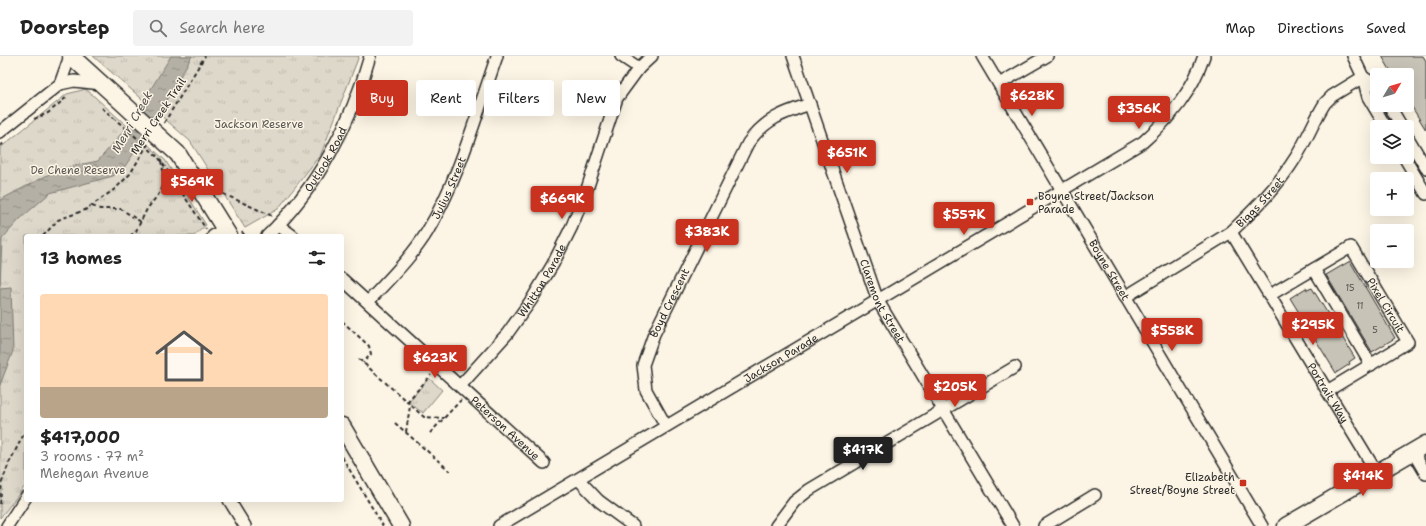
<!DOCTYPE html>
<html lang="en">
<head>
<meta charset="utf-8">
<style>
	body { margin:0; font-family:"Shantell Sans",sans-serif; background:#f2f2f2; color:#222; height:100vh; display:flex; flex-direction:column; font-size:15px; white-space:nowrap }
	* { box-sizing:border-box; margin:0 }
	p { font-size:13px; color:#767676 }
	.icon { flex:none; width:22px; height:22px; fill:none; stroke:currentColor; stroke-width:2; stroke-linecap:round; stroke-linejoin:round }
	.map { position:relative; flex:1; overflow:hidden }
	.side { position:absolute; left:24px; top:178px; width:320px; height:268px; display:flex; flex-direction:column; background:#fff; border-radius:4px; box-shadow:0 4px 16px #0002 }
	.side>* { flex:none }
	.guide { position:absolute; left:356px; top:24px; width:380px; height:36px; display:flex; gap:8px }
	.needle { width:26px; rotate:52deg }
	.buttons { position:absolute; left:1370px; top:12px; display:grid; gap:8px }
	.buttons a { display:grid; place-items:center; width:44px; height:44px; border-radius:4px; background:#fff; box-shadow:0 4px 16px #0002; font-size:20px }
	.price { position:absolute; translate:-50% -34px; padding:0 9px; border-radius:4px; background:#c8321e; color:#fff; font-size:13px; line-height:26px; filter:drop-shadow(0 1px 2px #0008) }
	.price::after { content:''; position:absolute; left:50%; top:24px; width:12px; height:9px; margin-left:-6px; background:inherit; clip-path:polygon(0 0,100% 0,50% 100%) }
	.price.current { background:#222; color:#fff }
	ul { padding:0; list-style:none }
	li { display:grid; align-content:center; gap:8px; height:212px; padding:0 16px }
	li span { display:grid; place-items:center; height:124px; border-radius:4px; color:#555 }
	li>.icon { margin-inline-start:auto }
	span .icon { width:72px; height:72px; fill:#fffc; stroke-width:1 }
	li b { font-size:17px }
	h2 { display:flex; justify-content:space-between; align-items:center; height:48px; padding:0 16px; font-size:17px }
	.pill { padding:0 14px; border-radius:4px; background:#fff; box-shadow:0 4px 16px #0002; font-size:14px; line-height:36px }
	.pill.current { background:#c8321e; color:#fff }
	header { display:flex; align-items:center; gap:24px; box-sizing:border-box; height:56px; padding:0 20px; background:#fff; border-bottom:1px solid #e0e0e0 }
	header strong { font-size:19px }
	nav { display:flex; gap:22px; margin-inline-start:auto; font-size:14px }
	.search { width:280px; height:36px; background:#f2f2f2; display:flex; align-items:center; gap:10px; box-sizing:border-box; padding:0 14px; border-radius:4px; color:#767676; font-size:15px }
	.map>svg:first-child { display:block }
</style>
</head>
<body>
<header>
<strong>Doorstep</strong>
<div class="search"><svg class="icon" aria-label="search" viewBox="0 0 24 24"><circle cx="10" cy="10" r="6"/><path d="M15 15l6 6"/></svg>Search here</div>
<nav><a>Map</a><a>Directions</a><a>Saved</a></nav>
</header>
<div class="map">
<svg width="1426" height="470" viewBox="0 0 1426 470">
	<defs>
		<pattern id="park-tufts" width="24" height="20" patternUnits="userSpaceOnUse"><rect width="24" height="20" fill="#ded8ca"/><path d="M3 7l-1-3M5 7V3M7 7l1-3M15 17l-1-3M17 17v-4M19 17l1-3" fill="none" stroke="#bfbaae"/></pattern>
		<pattern id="water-ripples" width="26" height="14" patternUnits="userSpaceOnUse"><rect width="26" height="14" fill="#b4b0a5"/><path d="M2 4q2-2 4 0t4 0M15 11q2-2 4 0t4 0" fill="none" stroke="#938f87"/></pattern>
	</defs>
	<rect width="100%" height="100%" fill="#fcf5e5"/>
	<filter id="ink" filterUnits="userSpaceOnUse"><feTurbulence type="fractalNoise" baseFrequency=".025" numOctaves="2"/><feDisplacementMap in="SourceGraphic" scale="8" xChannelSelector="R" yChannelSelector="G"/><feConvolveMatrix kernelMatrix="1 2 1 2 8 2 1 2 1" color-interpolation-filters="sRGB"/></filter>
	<g filter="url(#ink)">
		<g fill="url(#park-tufts)" stroke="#84827a">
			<path d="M93,0H359L321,98L278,153L245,172L190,85Z"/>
			<path d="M86,33L165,104L206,169L194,180H26V429L0,462V92L67,38Z"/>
			<path d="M429,322L442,334L423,357L408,346Z"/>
		</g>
		<g fill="url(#water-ripples)" stroke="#7d7b74">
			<path d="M171,0H192L143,84L123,113L113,120L50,137L20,163L2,183L0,229V144L59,113L98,105L128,70Z"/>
			<path d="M11,231L13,295L0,329V232Z"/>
		</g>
		<g fill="#c8c3b7" stroke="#2b2b2b">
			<path d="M1382,0H1423L1426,5V74L1407,43V19H1393Z"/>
			<path d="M1350,205L1395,282L1372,296L1326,219Z"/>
			<path d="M1306,232L1307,234L1312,232L1355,302L1349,306L1350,308L1336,317L1290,242Z"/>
		</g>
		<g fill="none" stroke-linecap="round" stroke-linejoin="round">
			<g stroke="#2b2b2b" stroke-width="14">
				<g id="street">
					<path d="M621,0L639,12"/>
					<path id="s1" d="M793,0L878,245L1013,470"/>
					<path id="s2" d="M982,0L1262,470"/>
					<path d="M1353,0L1363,21L1368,41L1386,71"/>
					<path d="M1363,21L1377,30"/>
					<path d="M60,28L70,0"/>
					<path d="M999,28L1047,0"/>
					<path d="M1389,49L1402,71"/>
					<path d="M0,76L60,28L74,25L102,28"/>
					<path d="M1407,80L1426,112"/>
					<path d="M1404,101L1426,138"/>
					<path d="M278,169L293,180"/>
					<path id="s3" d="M1231,176L1377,417"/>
					<path d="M213,180L225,172"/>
					<path id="s4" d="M267,180C317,133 352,65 370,0"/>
					<path d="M1314,213L1371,309"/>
					<path id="s5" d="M342,223L544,407"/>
					<path id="s6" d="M1270,239L1351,191L1408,286L1327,335"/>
					<path id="s7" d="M1125,241L1231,176C1255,153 1278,130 1296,101C1307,84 1314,64 1325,47L1332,40L1363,21"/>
					<path id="s8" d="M368,246C389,223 411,202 427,176C460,121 476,59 497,0"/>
					<path id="s9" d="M460,330L507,278L532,243L553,208L572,170L588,130L617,42L639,12L652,0"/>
					<path id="s10" d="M666,370L646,334L643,309L654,278L748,87C765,63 783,57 810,48"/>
					<path d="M1413,396L1426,418"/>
					<path d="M579,424L599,445L633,470"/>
					<path d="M229,444L245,470"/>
					<path d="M7,470L26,441"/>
					<path id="s11" d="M499,470L1143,86C1171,61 1192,36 1204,0"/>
					<path d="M776,470L794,446L809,434L1015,311"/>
					<path d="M1044,470L1095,439"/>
				</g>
			</g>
			<g stroke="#2b2b2b" stroke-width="19">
				<g id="secondary">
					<path d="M71,0L115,40"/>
					<path d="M178,98L229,180"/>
					<path d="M342,370L401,470"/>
					<path d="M1286,470L1426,388"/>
				</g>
			</g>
			<g stroke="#2b2b2b" stroke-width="2" stroke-dasharray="4 3" stroke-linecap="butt">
				<path d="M102,52L144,88"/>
				<path d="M34,63L48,57L68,40"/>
				<path d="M164,67L205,0"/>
				<path d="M0,90L4,87"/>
				<path d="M159,102L206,173"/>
				<path d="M161,105L165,123"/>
				<path d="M217,135L272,160"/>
				<path d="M92,150L100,153H121L141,166"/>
				<path d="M242,176L245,180"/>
				<path d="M43,180L58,164L85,154L115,133L130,118L148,88"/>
				<path d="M130,180L136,175L147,153L161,135L165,123L171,118"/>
				<path d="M342,265L369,290L371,298L363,307"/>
				<path d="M359,303L424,361L444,362"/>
				<path d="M407,346L431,319"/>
				<path d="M395,367L450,415"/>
				<path d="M406,376L410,350"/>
				<path d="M430,377L461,344"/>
				<path d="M342,401L383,470"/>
				<path d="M0,448L2,426L9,407L26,374"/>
			</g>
			<use href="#street" stroke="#fcf5e5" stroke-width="11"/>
			<use href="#secondary" stroke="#fcf5e5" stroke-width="16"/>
			<g stroke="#2b2b2b" stroke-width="19" stroke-linecap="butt">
				<path id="secondary-bridge" d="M115,40L178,98"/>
			</g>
			<path stroke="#2b2b2b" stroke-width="2" stroke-dasharray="4 3" stroke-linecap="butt" d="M144,88L159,102"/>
			<use href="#secondary-bridge" stroke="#fcf5e5" stroke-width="16"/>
		</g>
	</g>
	<g fill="#c8321e" stroke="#fcf5e5" stroke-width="1.5">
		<rect x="1026" y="142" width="8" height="8" rx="2"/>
		<rect x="1239" y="423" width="8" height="8" rx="2"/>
	</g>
	<g text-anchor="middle" stroke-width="3" stroke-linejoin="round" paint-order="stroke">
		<g font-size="9" fill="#52514e">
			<text x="1350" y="235">15</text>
			<text x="1360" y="253">11</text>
			<text x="1375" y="277">5</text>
		</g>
		<g font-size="11" fill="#2b2b2b" stroke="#fcf5e5">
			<text transform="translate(158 60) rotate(-56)" y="4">Merri Creek Trail</text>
			<text dy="4" stroke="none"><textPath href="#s4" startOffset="97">Outlook Road</textPath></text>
			<text dy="4" stroke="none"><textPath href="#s8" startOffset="141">Julius Street</textPath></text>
			<text dy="4" stroke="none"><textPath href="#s7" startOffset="166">Biggs Street</textPath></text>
			<text dy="4" stroke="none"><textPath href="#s2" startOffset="249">Boyne Street</textPath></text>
			<text dy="4" stroke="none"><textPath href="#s9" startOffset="134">Whitton Parade</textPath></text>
			<text dy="4" stroke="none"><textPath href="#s1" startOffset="261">Claremont Street</textPath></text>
			<text dy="4" stroke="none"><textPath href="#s10" startOffset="134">Boyd Crescent</textPath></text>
			<text dy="4" stroke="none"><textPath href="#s6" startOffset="162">Pixel Circuit</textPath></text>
			<text dy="4" stroke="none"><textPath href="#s11" startOffset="328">Jackson Parade</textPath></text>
			<text dy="4" stroke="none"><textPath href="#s3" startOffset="188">Portrait Way</textPath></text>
			<text dy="4" stroke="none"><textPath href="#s5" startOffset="221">Peterson Avenue</textPath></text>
		</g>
		<g font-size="11" fill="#585653" stroke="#fcf5e5">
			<text x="259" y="72">Jackson Reserve</text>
			<text x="78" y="118">De Chene Reserve</text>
		</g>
		<g font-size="11" fill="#2b2b2b" stroke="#fcf5e5" text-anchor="start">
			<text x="1038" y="144">Boyne Street/Jackson<tspan x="1038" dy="13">Parade</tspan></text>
			<text x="1235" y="425" text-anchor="end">Elizabeth<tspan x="1235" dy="13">Street/Boyne Street</tspan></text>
		</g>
		<g font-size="12" font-style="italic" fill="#545350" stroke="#fcf5e5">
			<text transform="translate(132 66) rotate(-60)" y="4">Merri Creek</text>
		</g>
	</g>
</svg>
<div class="buttons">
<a><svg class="needle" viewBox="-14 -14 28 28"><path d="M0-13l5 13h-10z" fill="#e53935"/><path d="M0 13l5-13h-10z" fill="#767676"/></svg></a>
<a><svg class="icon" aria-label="layers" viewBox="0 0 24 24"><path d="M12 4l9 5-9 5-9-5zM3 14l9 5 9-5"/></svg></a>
<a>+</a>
<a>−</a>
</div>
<b class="price" style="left:1032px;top:61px">$628K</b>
<b class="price" style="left:1139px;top:74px">$356K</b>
<b class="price" style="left:847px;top:118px">$651K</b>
<b class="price" style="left:192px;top:147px">$569K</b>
<b class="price" style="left:562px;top:164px">$669K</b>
<b class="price" style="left:964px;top:180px">$557K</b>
<b class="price" style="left:707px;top:197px">$383K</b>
<b class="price" style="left:1313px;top:290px">$295K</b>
<b class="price" style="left:1172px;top:296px">$558K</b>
<b class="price" style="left:435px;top:323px">$623K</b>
<b class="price" style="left:955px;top:352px">$205K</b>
<b class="price current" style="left:863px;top:415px">$417K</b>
<b class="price" style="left:1363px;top:441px">$414K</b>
<div class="guide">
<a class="pill current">Buy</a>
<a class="pill">Rent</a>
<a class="pill">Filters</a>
<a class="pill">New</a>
</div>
<section class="side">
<h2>13 homes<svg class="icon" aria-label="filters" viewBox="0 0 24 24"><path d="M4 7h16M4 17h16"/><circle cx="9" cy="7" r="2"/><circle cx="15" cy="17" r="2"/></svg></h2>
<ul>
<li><span style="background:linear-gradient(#ffd9b3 75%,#b9a48a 0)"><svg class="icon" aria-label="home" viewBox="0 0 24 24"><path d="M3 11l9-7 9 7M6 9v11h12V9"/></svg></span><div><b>$417,000</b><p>3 rooms · 77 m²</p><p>Mehegan Avenue</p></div></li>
</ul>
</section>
</div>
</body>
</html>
